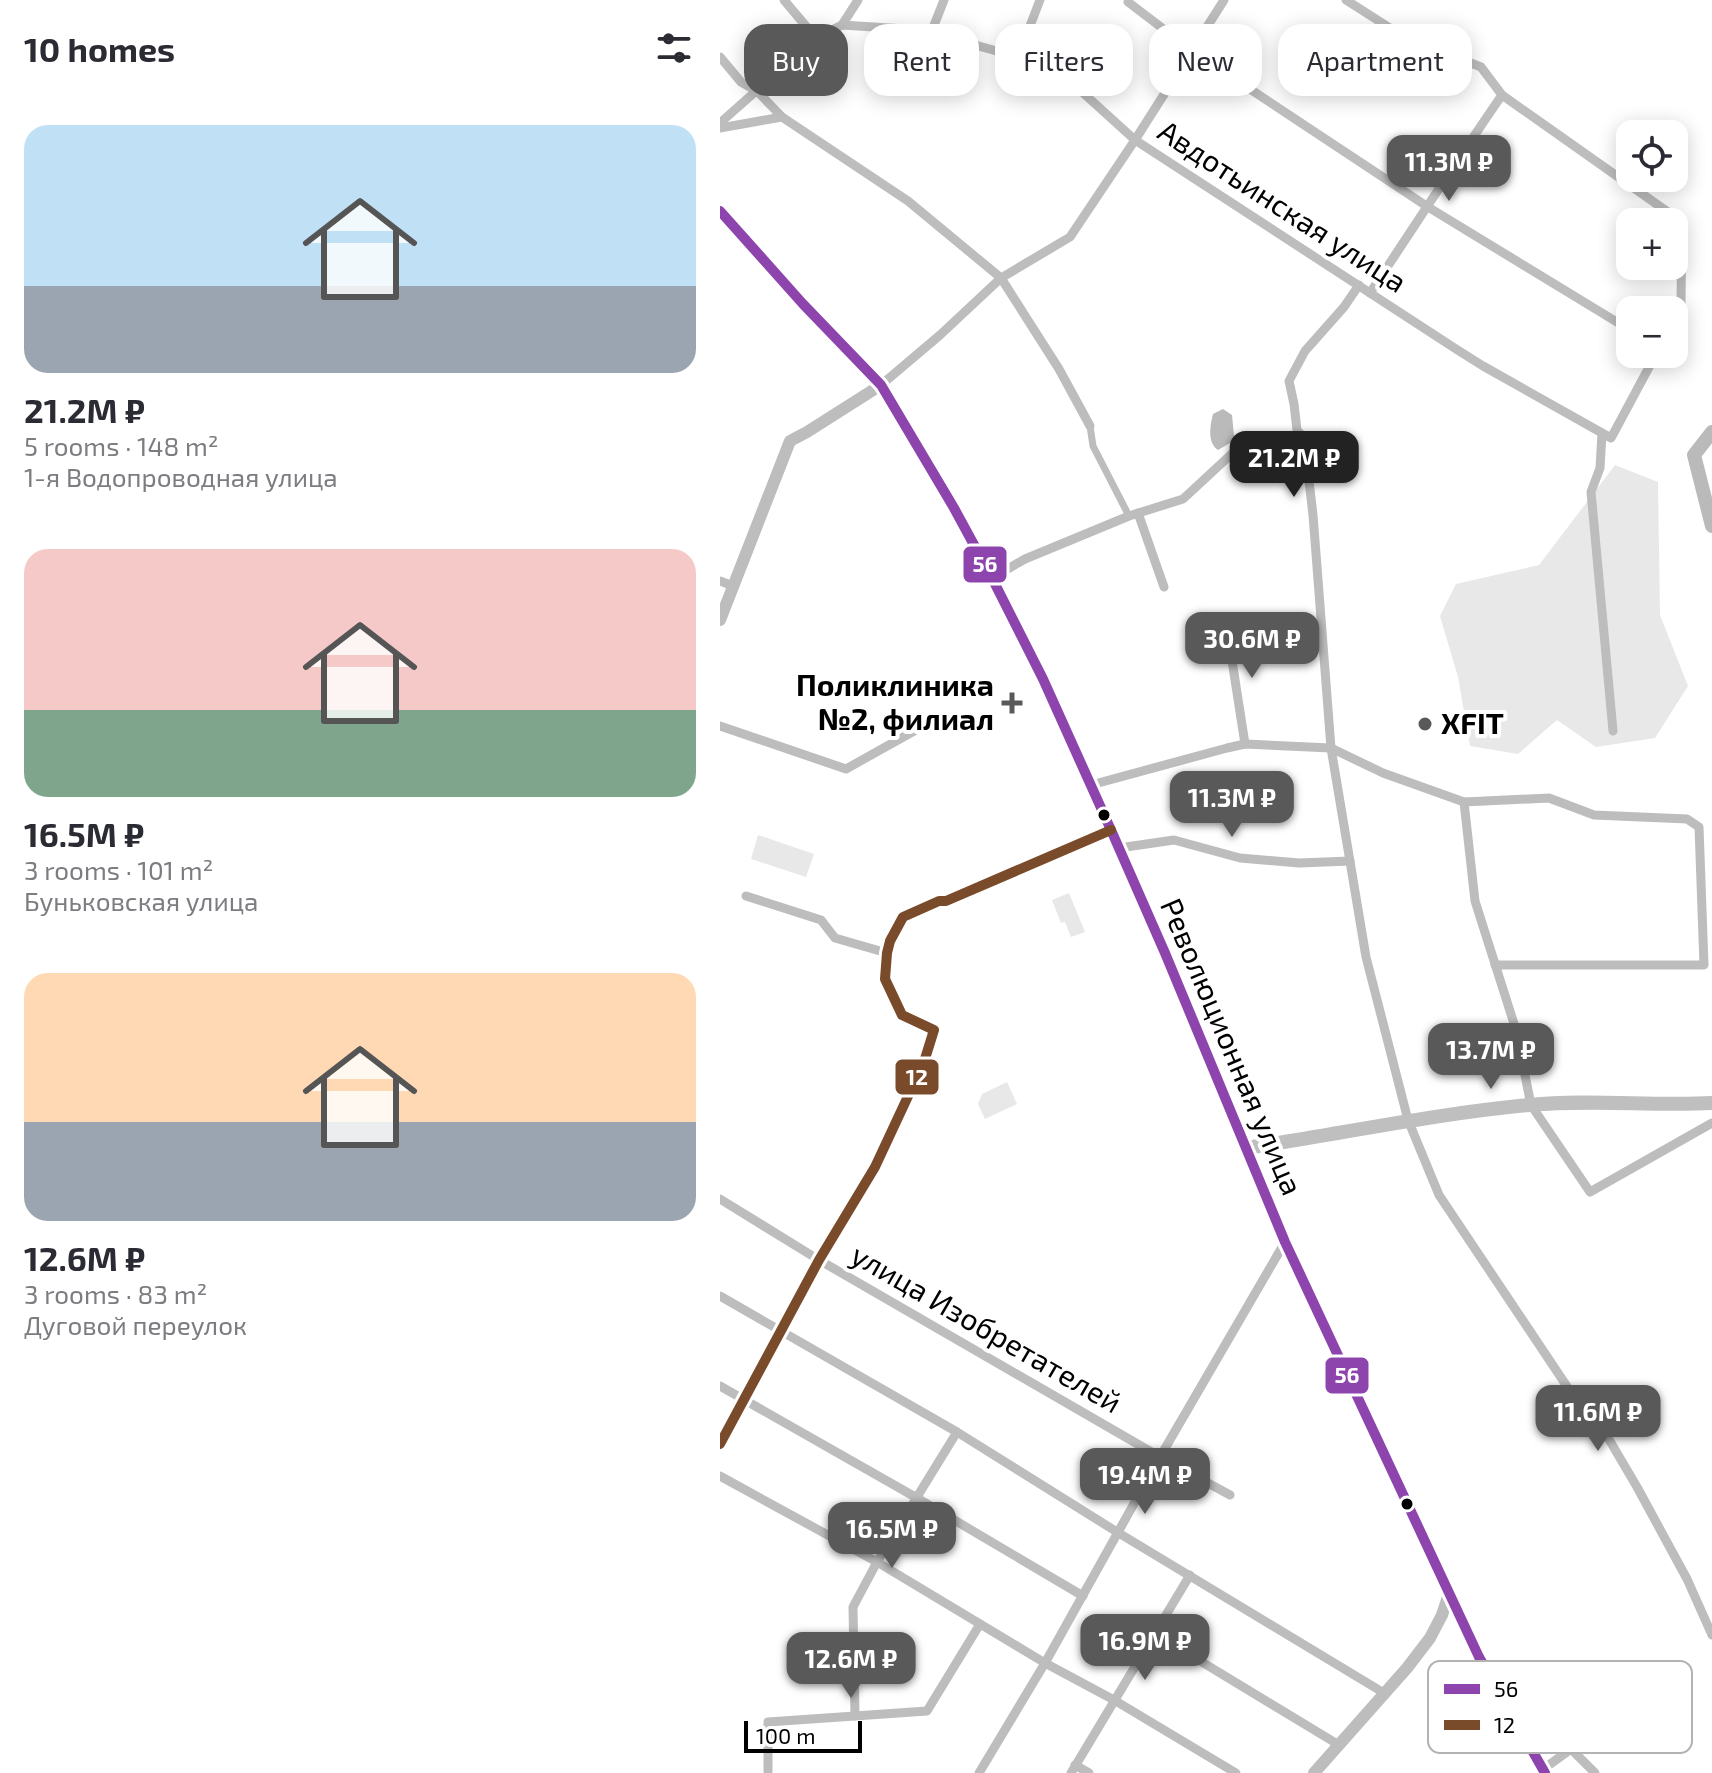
<!DOCTYPE html>
<html lang="en">
<head>
<meta charset="utf-8">
<style>
	body { margin:0; font-family:"Exo 2",sans-serif; background:#f7f7f7; color:#2b2b33; height:100vh; display:flex; flex-direction:column; font-size:30px; white-space:nowrap }
	* { box-sizing:border-box; margin:0 }
	p { font-size:26px; color:#7c7c81 }
	.icon { flex:none; width:44px; height:44px; fill:none; stroke:currentColor; stroke-width:2; stroke-linecap:round; stroke-linejoin:round }
	.map { position:relative; flex:1; overflow:hidden }
	.sheet { display:flex; flex-direction:column; background:#fff; width:720px }
	.sheet>* { flex:none }
	.banner { position:absolute; left:24px; top:24px; width:760px; height:72px; display:flex; gap:16px }
	.fabs { position:absolute; left:896px; top:120px; display:grid; gap:16px }
	.fabs a { display:grid; place-items:center; width:72px; height:72px; border-radius:16px; background:#fff; box-shadow:0 4px 20px #0003; font-size:40px }
	.scale { position:absolute; left:24px; bottom:20px; width:118px; box-sizing:border-box; padding-left:8px; border:4px solid #000; border-top:0; font-size:22px; line-height:28px; white-space:nowrap; color:#000; -webkit-text-stroke:6px #fff; paint-order:stroke }
	.price { position:absolute; translate:-50% -68px; padding:0 18px; border-radius:16px; background:#595959; color:#fff; font-size:26px; line-height:52px; filter:drop-shadow(0 2px 4px #0008) }
	.price::after { content:''; position:absolute; left:50%; top:48px; width:24px; height:18px; margin-left:-12px; background:inherit; clip-path:polygon(0 0,100% 0,50% 100%) }
	.price.active { background:#222; color:#fff }
	ul { padding:0; list-style:none }
	li { display:grid; align-content:center; gap:16px; height:424px; padding:0 24px }
	li span { display:grid; place-items:center; height:248px; border-radius:24px; color:#555 }
	li>.icon { margin-inline-start:auto }
	span .icon { width:144px; height:144px; fill:#fffc; stroke-width:1 }
	li b { font-size:34px }
	h2 { display:flex; justify-content:space-between; align-items:center; height:96px; padding:0 24px; font-size:34px }
	.tag { padding:0 28px; border-radius:24px; background:#fff; box-shadow:0 4px 20px #0003; font-size:28px; line-height:72px }
	.tag.active { background:#595959; color:#fff }
	main { display:flex; flex:1; min-height:0 }
	.map>svg:first-child { display:block }
</style>
</head>
<body>
<main>
<section class="sheet">
<h2>10 homes<svg class="icon" aria-label="filters" viewBox="0 0 24 24"><path d="M4 7h16M4 17h16"/><circle cx="9" cy="7" r="2"/><circle cx="15" cy="17" r="2"/></svg></h2>
<ul>
<li><span style="background:linear-gradient(#bfe0f5 65%,#9aa5b1 0)"><svg class="icon" aria-label="home" viewBox="0 0 24 24"><path d="M3 11l9-7 9 7M6 9v11h12V9"/></svg></span><div><b>21.2M ₽</b><p>5 rooms · 148 m²</p><p>1-я Водопроводная улица</p></div></li>
<li><span style="background:linear-gradient(#f6c9c9 65%,#7fa58c 0)"><svg class="icon" aria-label="home" viewBox="0 0 24 24"><path d="M3 11l9-7 9 7M6 9v11h12V9"/></svg></span><div><b>16.5M ₽</b><p>3 rooms · 101 m²</p><p>Буньковская улица</p></div></li>
<li><span style="background:linear-gradient(#ffd9b3 60%,#9aa5b1 0)"><svg class="icon" aria-label="home" viewBox="0 0 24 24"><path d="M3 11l9-7 9 7M6 9v11h12V9"/></svg></span><div><b>12.6M ₽</b><p>3 rooms · 83 m²</p><p>Дуговой переулок</p></div></li>
</ul>
</section>
<div class="map">
<svg width="992" height="1773" viewBox="0 0 992 1773">
	<rect width="100%" height="100%" fill="#fff"/>
	<g fill="#e8e8e8">
		<path d="M895,465L938,482L940,615L968,686L935,738L876,747L837,720L798,754L750,746L738,677L720,616L736,584L819,565Z"/>
		<path d="M38,835L94,854L86,877L31,859Z"/>
		<path d="M349,893L365,932L351,937L345,922L341,923L332,900Z"/>
		<path d="M287,1082L297,1104L265,1119L258,1104L262,1094Z"/>
	</g>
	<path fill="#bababa" d="M503,409L512,415L514,436L510,443L498,450C487,443 490,426 493,414Z"/>
	<g fill="none" stroke-linecap="round" stroke-linejoin="round">
		<path stroke="#bababa" stroke-width="14" d="M992,432L974,455L992,526"/>
		<path stroke="#bdbdbd" stroke-width="7" d="M370,426L373,446L409,516"/>
		<g stroke="#bdbdbd" stroke-width="9">
			<path d="M64,0L96,38"/>
			<path d="M409,0L408,2L471,50L708,207L910,330"/>
			<path d="M626,0L684,37L761,67L782,95L962,222L961,303L954,318"/>
			<path d="M122,25L138,0"/>
			<path d="M211,33L224,0"/>
			<path d="M0,57L21,82L37,91L62,117L188,201L281,278L339,369L370,426"/>
			<path d="M298,57L320,0"/>
			<path d="M0,123L96,38L122,25L201,30L298,57L361,91L415,140L736,349L763,366L891,438L936,354"/>
			<path d="M0,128L62,117"/>
			<path d="M639,285L624,307L585,351L569,381L574,404L577,430L584,438L593,515L611,748L646,957L688,1120L719,1195L850,1391L867,1402L917,1487L967,1579L992,1635"/>
			<path d="M650,293C694,227 737,160 782,95"/>
			<path d="M161,385L220,335L281,278L350,237L415,140L504,0"/>
			<path d="M882,433L880,468L871,492L893,731"/>
			<path d="M418,513L444,587"/>
			<path d="M272,578L305,559L409,516L463,499L517,449"/>
			<path d="M0,581L13,586"/>
			<path d="M506,622L525,744"/>
			<path d="M0,726L126,769L194,731"/>
			<path d="M371,785L507,748L525,744L611,748L663,773L744,802L829,798L874,815L967,819L979,827L984,965H775"/>
			<path d="M744,802L755,901L796,1030L811,1105L870,1192L992,1123"/>
			<path d="M399,848L454,840L520,858L579,863L630,861"/>
			<path d="M26,896L101,920L115,938L167,953"/>
			<path d="M0,1199L99,1260L440,1457L510,1495"/>
			<path d="M0,1296L237,1432L397,1532L664,1693"/>
			<path d="M0,1386L197,1498L363,1596"/>
			<path d="M0,1444L99,1260L155,1167L204,1062L214,1030L182,1015L165,979L167,953L170,941L183,917L219,901H226L391,830"/>
			<path d="M0,1476L157,1562L325,1663L394,1700L516,1773"/>
			<path d="M434,1633L619,1745"/>
			<path d="M800,1682L851,1749L875,1773"/>
			<path d="M135,1716L133,1607L157,1562L237,1432"/>
			<path d="M355,1765L369,1773"/>
			<path d="M822,1770L851,1749"/>
			<path d="M48,1773V1722L207,1711L260,1624"/>
			<path d="M259,1773L325,1663L440,1457L565,1242"/>
			<path d="M351,1773L470,1575"/>
		</g>
		<g stroke="#bdbdbd" stroke-width="12">
			<path d="M0,620L70,441L87,432L161,385"/>
			<path d="M594,1773L687,1668L710,1638L722,1615L729,1594"/>
		</g>
		<g stroke="#bfbfbf" stroke-width="14">
			<path d="M0,211L83,304L161,385L234,508L272,578L323,679L391,830L445,953L565,1242L759,1657L825,1773"/>
			<path d="M525,1148C620,1134 713,1114 809,1105C869,1099 931,1106 992,1103"/>
		</g>
		<g stroke="#fff" stroke-width="16">
			<path id="bus-1" d="M0,211L83,304L161,385L234,508L272,578L323,679L391,830L445,953L565,1242L759,1657L825,1773"/>
		</g>
		<g stroke="#fff" stroke-width="16">
			<path id="bus-2" d="M0,1444L99,1260L155,1167L204,1062L214,1030L182,1015L165,979L167,953L170,941L183,917L219,901H226L391,830"/>
		</g>
		<use href="#bus-1" stroke="#8e44ad" stroke-width="10"/>
		<use href="#bus-2" stroke="#7a4b2a" stroke-width="10"/>
	</g>
	<g fill="#595959" stroke="#fff" stroke-width="3">
		<path d="M288 691h8v8h8v8h-8v8h-8v-8h-8v-8h8z"/>
		<circle cx="705" cy="724" r="8"/>
	</g>
	<g fill="#000" stroke="#fff" stroke-width="3">
		<circle cx="384" cy="815" r="7"/>
		<circle cx="687" cy="1504" r="7"/>
	</g>
	<g text-anchor="middle" stroke-width="8" stroke-linejoin="round" paint-order="stroke">
		<g font-size="30" fill="#000" stroke="#fff">
			<text transform="translate(562 207) rotate(33)" y="10">Авдотьинская улица</text>
			<text transform="translate(511 1047) rotate(67)" y="10">Революционная улица</text>
			<text transform="translate(266 1329) rotate(30)" y="10">улица Изобретателей</text>
		</g>
		<g font-size="30" font-weight="bold" fill="#000" stroke="#fff" text-anchor="end">
			<text x="274" y="696">Поликлиника<tspan x="274" dy="34">№2, филиал</tspan></text>
			<text x="721" y="734" text-anchor="start">XFIT</text>
		</g>
	</g>
	<rect x="708" y="1661" width="264" height="92" rx="12" fill="#fff" stroke="#b2b2b2" stroke-width="2"/>
	<rect x="724" y="1684" width="36" height="10" fill="#8e44ad"/>
	<rect x="724" y="1720" width="36" height="10" fill="#7a4b2a"/>
	<g font-size="22" fill="#000">
		<text x="774" y="1697">56</text>
		<text x="774" y="1733">12</text>
	</g>
	<g stroke="#fff" stroke-width="3">
		<rect x="242" y="545" width="46" height="39" rx="8" fill="#8e44ad"/>
		<rect x="174" y="1058" width="46" height="38" rx="8" fill="#7a4b2a"/>
		<rect x="604" y="1356" width="46" height="39" rx="8" fill="#8e44ad"/>
	</g>
	<g font-size="22" text-anchor="middle" font-weight="bold" fill="#fff">
		<text x="265" y="572">56</text>
		<text x="197" y="1085">12</text>
		<text x="627" y="1383">56</text>
	</g>
</svg>
<div class="fabs">
<a><svg class="icon" aria-label="locate" viewBox="0 0 24 24"><circle cx="12" cy="12" r="6"/><path d="M12 2v4M12 18v4M2 12h4M18 12h4"/></svg></a>
<a>+</a>
<a>−</a>
</div>
<div class="scale">100 m</div>
<b class="price" style="left:729px;top:203px">11.3M ₽</b>
<b class="price active" style="left:574px;top:499px">21.2M ₽</b>
<b class="price" style="left:532px;top:680px">30.6M ₽</b>
<b class="price" style="left:512px;top:839px">11.3M ₽</b>
<b class="price" style="left:771px;top:1091px">13.7M ₽</b>
<b class="price" style="left:878px;top:1453px">11.6M ₽</b>
<b class="price" style="left:425px;top:1516px">19.4M ₽</b>
<b class="price" style="left:172px;top:1570px">16.5M ₽</b>
<b class="price" style="left:425px;top:1682px">16.9M ₽</b>
<b class="price" style="left:131px;top:1700px">12.6M ₽</b>
<div class="banner">
<a class="tag active">Buy</a>
<a class="tag">Rent</a>
<a class="tag">Filters</a>
<a class="tag">New</a>
<a class="tag">Apartment</a>
</div>
</div>
</main>
</body>
</html>
